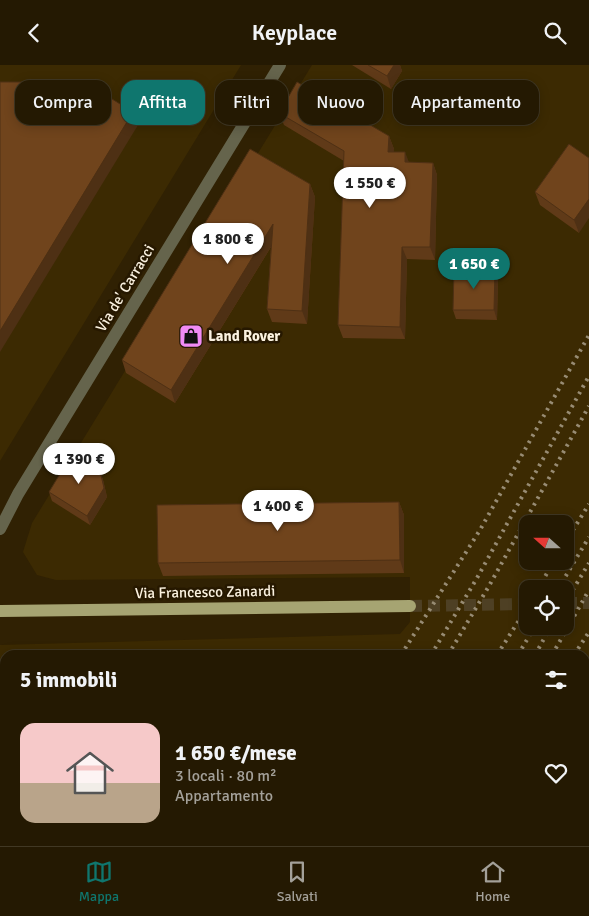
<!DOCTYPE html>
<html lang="it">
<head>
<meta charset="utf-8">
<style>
	body { margin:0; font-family:Signika,sans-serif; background:#2c220c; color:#f1f3f6; height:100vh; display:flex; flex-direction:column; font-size:19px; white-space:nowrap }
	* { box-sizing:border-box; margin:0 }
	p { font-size:16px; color:#a3a099 }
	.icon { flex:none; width:28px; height:28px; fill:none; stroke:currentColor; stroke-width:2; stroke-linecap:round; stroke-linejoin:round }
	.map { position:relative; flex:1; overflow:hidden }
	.panel { position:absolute; left:0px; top:585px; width:590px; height:196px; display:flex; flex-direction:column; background:#241902; border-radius:15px 15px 0 0; box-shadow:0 2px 12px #0003,0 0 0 1px #413824 }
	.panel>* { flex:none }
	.top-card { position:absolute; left:15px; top:15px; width:560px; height:45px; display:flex; gap:10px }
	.needle { width:32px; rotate:291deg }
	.buttons { position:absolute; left:519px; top:450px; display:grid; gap:10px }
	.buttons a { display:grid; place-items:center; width:55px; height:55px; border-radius:10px; background:#241902; box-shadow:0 2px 12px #0003,0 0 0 1px #413824; font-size:25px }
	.price { position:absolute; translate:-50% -42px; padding:0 11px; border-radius:18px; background:#fff; color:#222; font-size:16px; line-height:32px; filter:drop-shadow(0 1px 2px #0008) }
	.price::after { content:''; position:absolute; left:50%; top:30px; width:15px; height:11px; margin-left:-8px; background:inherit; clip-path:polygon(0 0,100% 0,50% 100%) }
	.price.current { background:#0f766e; color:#fff }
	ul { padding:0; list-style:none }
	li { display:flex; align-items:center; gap:15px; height:125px; padding:0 20px }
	li span { display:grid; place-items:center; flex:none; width:140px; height:100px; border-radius:15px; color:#555 }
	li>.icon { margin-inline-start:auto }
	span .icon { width:60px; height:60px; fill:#fffc; stroke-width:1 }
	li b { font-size:21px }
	h2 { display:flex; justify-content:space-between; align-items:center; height:60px; padding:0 20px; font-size:21px }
	.chip { padding:0 18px; border-radius:15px; background:#241902; box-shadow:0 2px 12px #0003,0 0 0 1px #413824; font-size:18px; line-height:45px }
	.chip.current { background:#0f766e; color:#fff }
	header { display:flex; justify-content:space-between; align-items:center; height:65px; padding:0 20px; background:#241902; font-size:22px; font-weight:600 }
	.tab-bar { display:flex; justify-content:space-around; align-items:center; height:70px; border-top:1px solid #413824; background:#241902; font-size:14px; color:#a3a099 }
	.tab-bar a { display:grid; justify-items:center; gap:2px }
	.tab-bar .current { color:#0f766e }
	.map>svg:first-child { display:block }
</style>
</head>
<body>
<header><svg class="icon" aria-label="back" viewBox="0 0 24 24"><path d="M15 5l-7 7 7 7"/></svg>Keyplace<svg class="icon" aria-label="search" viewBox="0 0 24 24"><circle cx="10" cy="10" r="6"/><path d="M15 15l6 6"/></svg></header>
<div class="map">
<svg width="589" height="781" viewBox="0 0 589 781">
	<rect width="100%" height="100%" fill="#302103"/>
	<g fill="#3c2a02" fill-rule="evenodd">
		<path d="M0,0H241L0,396Z"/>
		<path d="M312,0H589V781H0V580L400,569L410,557V512L56,515L37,510L23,487L32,458ZM528,459H565V496H528ZM528,524H565V561H528ZM5,590H585V776H5Z"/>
	</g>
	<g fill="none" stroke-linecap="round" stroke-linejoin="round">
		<g stroke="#4e4024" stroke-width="12" stroke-dasharray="12 6" stroke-linecap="butt">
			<path d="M565,538H589"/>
			<path d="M410,541L528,539"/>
		</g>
		<path stroke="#65644c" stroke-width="12" d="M0,464L18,429L280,0"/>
		<path stroke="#a6a472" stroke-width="12" d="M0,546L410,541"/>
		<g stroke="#988c74" stroke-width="4" stroke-dasharray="2.5 5" stroke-linecap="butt">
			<path d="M565,478L589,439"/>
			<path d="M538,524L554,496"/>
			<path d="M558,524L589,472"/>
			<path d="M565,538L589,498"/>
			<path d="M401,590L480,465L589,270"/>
			<path d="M431,590L477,513L589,311"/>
			<path d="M448,590L489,521L589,341"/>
			<path d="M497,590L528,541"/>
			<path d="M518,590L535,561"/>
			<path d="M535,590L551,561"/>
			<path d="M552,590L589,525"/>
			<path d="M574,590L589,567"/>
			<path d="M585,599L589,593"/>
			<path d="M249,781L253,776"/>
			<path d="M296,781L300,776"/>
			<path d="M312,781L316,776"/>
			<path d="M378,781L381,776"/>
			<path d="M397,781L400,776"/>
			<path d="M415,781L418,776"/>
			<path d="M429,781L432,776"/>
			<path d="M452,781L455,776"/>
			<path d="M470,781L473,776"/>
		</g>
	</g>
	<g fill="#603a18">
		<path d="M352,0H400L402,6L391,24Z"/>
		<path d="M279,48L389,71L394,84L393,87L409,97L433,98L437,110L435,195L407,194L405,274L343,273L338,260L344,96L284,60Z"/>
		<path d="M569,79L579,168L540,140L535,127Z"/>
		<path d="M310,119L315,132L307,259L272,257L267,244L271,182L175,338L126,308L122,295Z"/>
		<path d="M498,214L497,255L456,254L453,245Z"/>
		<path d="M100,406L103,415L107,432L90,460L52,436L49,427Z"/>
		<path d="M399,437L404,450V508L163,511L158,498Z"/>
	</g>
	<g fill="#4e3014">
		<path d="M394,0H400L402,6L391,24L387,11Z"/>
		<path d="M133,47L138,60L0,287V266Z"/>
		<path d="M389,71L394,84L393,99L388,87Z"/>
		<path d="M405,87L410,100L405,97Z"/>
		<path d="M433,98L437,110L435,195L430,182Z"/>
		<path d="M310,119L315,132L307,259L302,246Z"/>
		<path d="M589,134V153L579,168L574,155Z"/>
		<path d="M273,159L277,172L175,338L171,325Z"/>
		<path d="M402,182L407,194L405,274L400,262Z"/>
		<path d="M495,205L498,214L497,255L494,245Z"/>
		<path d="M100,406L103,415L107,432L90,460L87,451Z"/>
		<path d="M399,437L404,450V508L400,495Z"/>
		<path d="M35,776H44L42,781H33Z"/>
		<path d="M560,776H572L569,781H557Z"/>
	</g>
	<g fill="#70441c" stroke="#4e3014">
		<path d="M368,0H394L387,11Z"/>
		<path d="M0,17H22V24H96L133,47L0,266Z"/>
		<path d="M297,17L389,71L388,87H405V97L433,98L430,182H402L400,262L338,260L344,86L279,48Z"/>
		<path d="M569,79L589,93V134L574,155L535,127Z"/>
		<path d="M250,84L310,119L302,246L267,244L273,159L171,325L122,295Z"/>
		<path d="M454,204L495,205L494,245H453Z"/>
		<path d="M72,389L100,406L104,423L87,451L49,427Z"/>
		<path d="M399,437L400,495L158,498L157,440Z"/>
		<path d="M0,612L5,613V776H35L33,781H0Z"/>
		<path d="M508,776H560L557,781H505Z"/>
	</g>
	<defs>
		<g id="shop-square" transform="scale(1.25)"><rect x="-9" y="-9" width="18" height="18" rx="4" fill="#f08bf5" stroke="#261800"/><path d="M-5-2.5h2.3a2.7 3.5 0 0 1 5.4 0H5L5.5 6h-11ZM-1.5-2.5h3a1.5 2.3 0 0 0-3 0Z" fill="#111"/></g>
	</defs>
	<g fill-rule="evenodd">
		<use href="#shop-square" x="191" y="271"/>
	</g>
	<g text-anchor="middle" stroke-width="5" stroke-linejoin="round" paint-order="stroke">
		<g font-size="15" fill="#fbf2e0" stroke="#261800">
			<text transform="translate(125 223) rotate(-59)" y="5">Via de' Carracci</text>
			<text transform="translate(205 527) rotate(-1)" y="5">Via Francesco Zanardi</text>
		</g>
		<g font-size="15" font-weight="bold" fill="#fbf2e0" stroke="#261800" text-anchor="start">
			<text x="208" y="276">Land Rover</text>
		</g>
	</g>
</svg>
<div class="buttons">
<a><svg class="needle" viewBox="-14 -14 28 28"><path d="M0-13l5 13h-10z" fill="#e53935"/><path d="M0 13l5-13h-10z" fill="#a3a099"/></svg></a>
<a><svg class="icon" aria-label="locate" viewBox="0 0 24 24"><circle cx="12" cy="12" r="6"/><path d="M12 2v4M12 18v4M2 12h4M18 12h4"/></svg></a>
</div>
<b class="price" style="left:370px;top:144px">1 550 €</b>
<b class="price" style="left:228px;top:200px">1 800 €</b>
<b class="price current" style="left:474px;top:225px">1 650 €</b>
<b class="price" style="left:79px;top:420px">1 390 €</b>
<b class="price" style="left:278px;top:467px">1 400 €</b>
<div class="top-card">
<a class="chip">Compra</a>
<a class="chip current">Affitta</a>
<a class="chip">Filtri</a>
<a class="chip">Nuovo</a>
<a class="chip">Appartamento</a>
</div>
<section class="panel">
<h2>5 immobili<svg class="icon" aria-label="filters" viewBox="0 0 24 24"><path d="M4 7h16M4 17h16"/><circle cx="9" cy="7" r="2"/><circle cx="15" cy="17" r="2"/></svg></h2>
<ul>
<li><span style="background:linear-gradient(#f6c9c9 60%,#b9a48a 0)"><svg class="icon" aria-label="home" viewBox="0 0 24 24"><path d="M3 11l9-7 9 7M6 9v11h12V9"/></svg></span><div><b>1 650 €/mese</b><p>3 locali · 80 m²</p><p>Appartamento</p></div><svg class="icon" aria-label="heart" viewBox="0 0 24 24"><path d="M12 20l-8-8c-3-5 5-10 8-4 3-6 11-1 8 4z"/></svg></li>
</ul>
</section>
</div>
<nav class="tab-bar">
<a class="current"><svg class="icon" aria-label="map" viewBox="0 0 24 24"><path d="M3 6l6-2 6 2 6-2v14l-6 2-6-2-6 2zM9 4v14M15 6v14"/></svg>Mappa</a>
<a><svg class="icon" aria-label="saved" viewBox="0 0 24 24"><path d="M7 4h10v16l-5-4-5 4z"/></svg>Salvati</a>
<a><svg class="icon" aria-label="home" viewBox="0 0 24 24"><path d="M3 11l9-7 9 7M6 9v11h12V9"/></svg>Home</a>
</nav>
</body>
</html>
